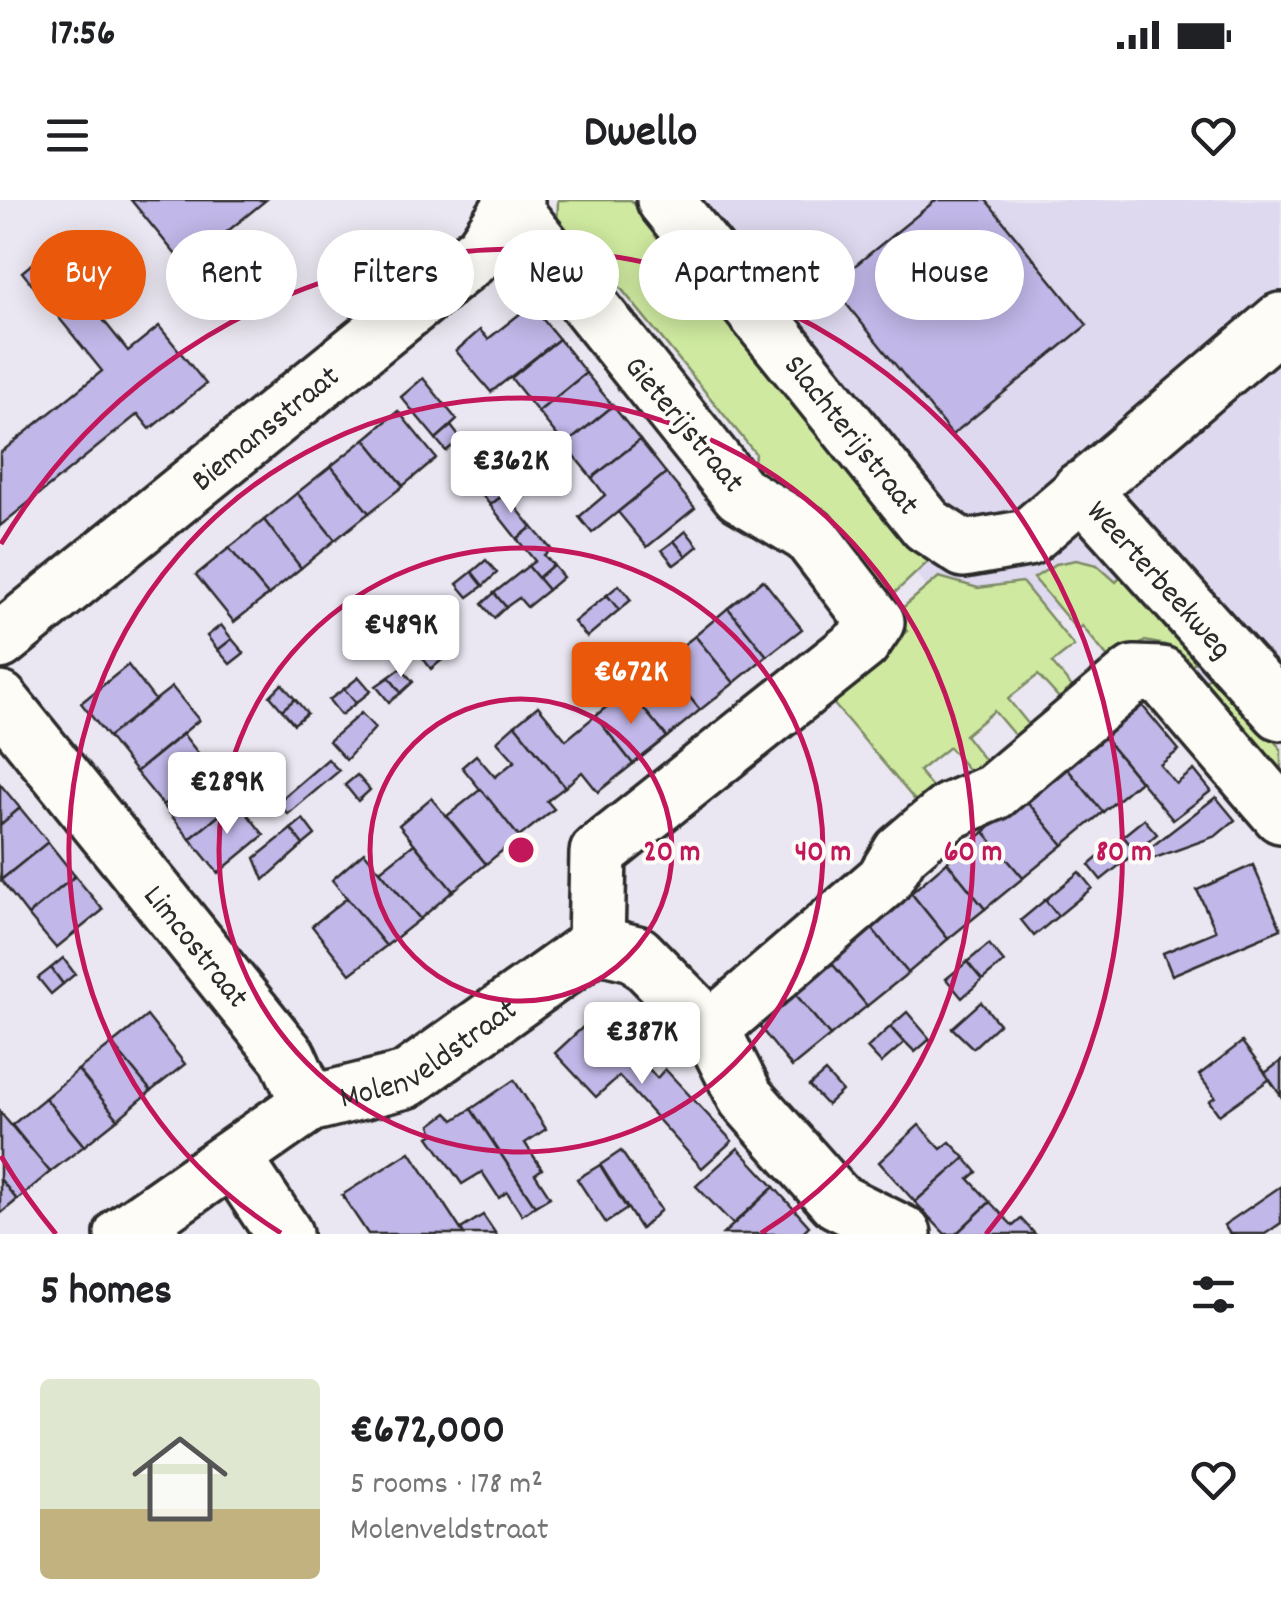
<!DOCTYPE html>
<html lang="en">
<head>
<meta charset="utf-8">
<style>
	body { margin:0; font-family:Dekko,sans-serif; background:#f2f2f2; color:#202124; height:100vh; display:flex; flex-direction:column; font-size:38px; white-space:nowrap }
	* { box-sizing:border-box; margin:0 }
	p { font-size:32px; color:#757577 }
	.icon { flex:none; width:55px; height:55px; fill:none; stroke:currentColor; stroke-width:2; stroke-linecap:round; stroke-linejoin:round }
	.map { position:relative; height:1034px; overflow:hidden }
	.sheet { display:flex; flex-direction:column; background:#fff; flex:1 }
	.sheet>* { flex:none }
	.guide { position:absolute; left:30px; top:30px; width:1222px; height:90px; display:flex; gap:20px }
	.price { position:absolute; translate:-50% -85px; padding:0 22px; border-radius:10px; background:#fff; color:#222; font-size:32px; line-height:65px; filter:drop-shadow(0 2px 5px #0008) }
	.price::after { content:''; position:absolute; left:50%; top:60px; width:30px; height:22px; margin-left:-15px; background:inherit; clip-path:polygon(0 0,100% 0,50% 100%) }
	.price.current { background:#ea580c; color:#fff }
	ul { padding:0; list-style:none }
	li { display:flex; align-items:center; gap:30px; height:250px; padding:0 40px }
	li span { display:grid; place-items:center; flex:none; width:280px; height:200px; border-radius:10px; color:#555 }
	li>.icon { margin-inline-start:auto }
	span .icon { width:120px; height:120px; fill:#fffc; stroke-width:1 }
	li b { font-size:42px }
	h2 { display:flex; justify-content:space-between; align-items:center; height:120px; padding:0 40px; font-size:42px }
	.tag { padding:0 35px; border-radius:45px; background:#fff; box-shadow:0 5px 25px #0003; font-size:35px; line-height:90px }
	.tag.current { background:#ea580c; color:#fff }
	.status { display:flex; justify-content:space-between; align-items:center; height:70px; padding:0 50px; background:#fff; direction:ltr }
	.status svg { height:28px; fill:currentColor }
	header { display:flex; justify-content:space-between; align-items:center; height:130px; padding:0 40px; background:#fff; font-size:45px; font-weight:700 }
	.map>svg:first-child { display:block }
</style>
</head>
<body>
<div class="status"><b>17:56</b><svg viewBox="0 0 49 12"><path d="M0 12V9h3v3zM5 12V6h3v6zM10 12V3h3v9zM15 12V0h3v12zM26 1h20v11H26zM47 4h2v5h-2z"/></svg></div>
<header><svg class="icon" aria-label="menu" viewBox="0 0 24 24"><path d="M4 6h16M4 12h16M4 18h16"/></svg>Dwello<svg class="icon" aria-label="heart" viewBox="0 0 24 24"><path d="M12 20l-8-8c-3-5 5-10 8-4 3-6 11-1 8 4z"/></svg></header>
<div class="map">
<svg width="1281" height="1034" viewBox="0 0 1281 1034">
	<rect width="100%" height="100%" fill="#ebe7f2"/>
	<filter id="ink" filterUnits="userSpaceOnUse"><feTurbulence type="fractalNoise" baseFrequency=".01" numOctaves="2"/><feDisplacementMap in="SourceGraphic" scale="20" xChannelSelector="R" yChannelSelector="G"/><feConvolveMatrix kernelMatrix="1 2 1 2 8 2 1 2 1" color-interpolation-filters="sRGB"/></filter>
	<g filter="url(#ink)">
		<path fill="#ded9ef" d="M609,0H1281V568L1147,411L944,408Z"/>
		<g fill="#cfeaa0" stroke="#7d8a66" stroke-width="2.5">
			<path d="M558,0H631L906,337L932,358L885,402L799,295L753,275L755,253L597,59L576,56L557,33Z"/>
			<path d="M1076,360L1097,365L1116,382L1126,372L1201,457L1186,469L1165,445L1145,441L1116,460L1109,459L1082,426L1077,430L1034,378L1056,364Z"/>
			<path d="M939,377L978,388L1022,382L1074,446L1052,463L1074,489L1061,500L1038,475L1008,499L1030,526L1016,537L994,511L965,535L986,562L971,573L949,547L919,571L941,598L924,611L827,496L907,431L894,415Z"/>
			<path d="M1215,473L1281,549V589L1199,486Z"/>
		</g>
		<g fill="#c1b7e8" stroke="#2b2b2b" stroke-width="2.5">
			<path d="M131,0H266L185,66Z"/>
			<path d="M936,0H986L1087,125L952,235L831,85Z"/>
			<path d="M65,37L117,103L100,116L128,151L159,126L206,184L150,229L138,214L0,326V253L102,171L22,72Z"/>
			<path d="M531,105L559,139L491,192L456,151L480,130L488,139Z"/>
			<path d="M559,139L586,173L538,212L511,178Z"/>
			<path d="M586,173L613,206L565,245L538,212Z"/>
			<path d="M423,178L457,220L436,239L401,197Z"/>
			<path d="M613,206L640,240L592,278L565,245Z"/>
			<path d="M398,211L436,258L403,286L365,239Z"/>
			<path d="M451,226L461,239L446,251L436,239Z"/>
			<path d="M365,239L403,286L369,313L331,266Z"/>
			<path d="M640,240L666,273L592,333L579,317L605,295L592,278Z"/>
			<path d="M331,266L369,313L335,340L297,293Z"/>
			<path d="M666,273L695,308L647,347L618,312Z"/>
			<path d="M495,281L505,294L490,305L481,293Z"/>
			<path d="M297,293L335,340L301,368L264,320Z"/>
			<path d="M505,294L532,327L517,339L490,305Z"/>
			<path d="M264,320L301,368L268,395L229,348Z"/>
			<path d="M532,327L551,349L544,355L553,365L538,378L528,366L535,361L517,339Z"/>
			<path d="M686,331L698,346L686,356L674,341Z"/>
			<path d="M674,341L686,356L674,365L662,350Z"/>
			<path d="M229,348L268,395L234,422L196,375Z"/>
			<path d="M486,360L497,373L483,386L472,372Z"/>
			<path d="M553,365L563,377L548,390L538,378Z"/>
			<path d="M528,366L548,390L527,407L519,398L506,407L494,393Z"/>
			<path d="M472,372L483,386L468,397L457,384Z"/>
			<path d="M763,380L802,429L767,456L728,408Z"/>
			<path d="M619,385L631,400L619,410L607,395Z"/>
			<path d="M494,393L506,407L494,418L482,404Z"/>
			<path d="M607,395L619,410L587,437L574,422Z"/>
			<path d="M728,408L767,456L734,483L695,436Z"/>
			<path d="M418,413L430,428L416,440L403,425Z"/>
			<path d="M221,425L232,439L218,450L207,436Z"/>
			<path d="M403,425L416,440L402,452L389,437Z"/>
			<path d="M442,436L454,450L431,469L419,453Z"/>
			<path d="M695,436L734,483L700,510L661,462Z"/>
			<path d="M232,439L244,453L230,464L218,450Z"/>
			<path d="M661,462L700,510L667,537L628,490Z"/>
			<path d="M128,465L155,500L108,537L81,503Z"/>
			<path d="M401,468L413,482L401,493L389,477Z"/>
			<path d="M359,477L371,491L356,503L344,489Z"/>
			<path d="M389,477L401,493L389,502L376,486Z"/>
			<path d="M282,484L295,499L282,510L270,496Z"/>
			<path d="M172,487L199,520L136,572L108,537Z"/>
			<path d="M344,489L356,503L341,515L329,500Z"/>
			<path d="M628,490L667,537L633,564L595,516Z"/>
			<path d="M295,499L307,513L294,524L282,510Z"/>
			<path d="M1141,504L1179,550L1160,565L1176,584L1194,570L1211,591L1173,620L1102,535Z"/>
			<path d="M538,506L566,540L595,516L633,564L598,592L582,572L565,587L515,525Z"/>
			<path d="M361,513L375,528L346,560L329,541Z"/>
			<path d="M515,525L565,587L547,601L554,609L519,637L462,567L476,555L495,577L515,561L497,541Z"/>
			<path d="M183,534L210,568L163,605L136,572Z"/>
			<path d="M1102,535L1140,581L1103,612L1065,566Z"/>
			<path d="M328,559L339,571L288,614L278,602Z"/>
			<path d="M1065,566L1103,612L1063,645L1025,599Z"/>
			<path d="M210,568L237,601L190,639L163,605Z"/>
			<path d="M357,575L370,590L358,601L345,585Z"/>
			<path d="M0,584L20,608L0,625Z"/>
			<path d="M481,589L519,637L486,664L447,616Z"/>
			<path d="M1216,597L1235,620L1216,636L1152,659L1146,651Z"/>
			<path d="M431,598L486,664L453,691L399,625Z"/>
			<path d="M1025,599L1063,645L1023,678L984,632Z"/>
			<path d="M237,601L264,635L218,673L190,639Z"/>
			<path d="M20,608L48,642L1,680L0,625Z"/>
			<path d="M303,619L315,635L303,645L291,629Z"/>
			<path d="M1144,619L1157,634L1136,652L1123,636Z"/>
			<path d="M291,629L303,645L264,680L255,658Z"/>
			<path d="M984,632L1023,678L985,709L947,662Z"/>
			<path d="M1123,636L1136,652L1101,680L1089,665Z"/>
			<path d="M48,642L75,676L28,715L1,680Z"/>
			<path d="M414,644L453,691L420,719L380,671Z"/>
			<path d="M364,652L420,719L386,746L332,680Z"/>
			<path d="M947,662L985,709L948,739L911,693Z"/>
			<path d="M1253,665L1281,729L1172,775L1163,753L1216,731L1197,690Z"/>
			<path d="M1079,672L1092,688L1058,716L1045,700Z"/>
			<path d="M75,676L103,710L56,748L28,715Z"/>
			<path d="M911,693L948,739L908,773L870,726Z"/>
			<path d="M347,698L386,746L350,774L312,726Z"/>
			<path d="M1045,700L1058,716L1034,736L1021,720Z"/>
			<path d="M870,726L908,773L867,806L829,760Z"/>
			<path d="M989,744L1004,762L982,780L967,762Z"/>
			<path d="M63,758L75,774L63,784L51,768Z"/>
			<path d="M829,760L867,806L830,836L792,790Z"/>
			<path d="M967,762L982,780L962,798L946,779Z"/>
			<path d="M51,768L63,784L51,794L38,778Z"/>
			<path d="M792,790L830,836L792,867L754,820Z"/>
			<path d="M981,802L999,824L973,848L952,828Z"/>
			<path d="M599,812L657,878L665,869L732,941L702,968L619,876L596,897L555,853Z"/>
			<path d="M907,812L930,839L915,852L890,827Z"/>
			<path d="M147,816L185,864L151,891L112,844Z"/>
			<path d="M890,827L904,843L881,863L867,848Z"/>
			<path d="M1242,842L1270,879L1219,915L1209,901L1215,897L1199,875Z"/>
			<path d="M112,844L151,891L118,919L78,870Z"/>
			<path d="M1281,861V896L1265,873Z"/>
			<path d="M78,870L118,919L84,946L45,898Z"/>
			<path d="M825,872L842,891L827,905L809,886Z"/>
			<path d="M514,880L546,929L525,943L542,969L535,974L550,997L535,1006L471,909Z"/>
			<path d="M45,898L84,946L50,972L12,925Z"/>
			<path d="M471,909L535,1006L522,1015L507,992L499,998L482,972L462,984L429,937L434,934L431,925L447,913L454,920Z"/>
			<path d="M0,912L50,972L17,1000L0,979Z"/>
			<path d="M919,925L941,949L950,942L965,958L915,1002L879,962Z"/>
			<path d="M738,948L774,987L733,1024L696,986Z"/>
			<path d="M621,951L661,1010L641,1029L600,965Z"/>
			<path d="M410,952L461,1030L464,1034H368L342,995Z"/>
			<path d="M965,958L977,972L969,979L990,1002L956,1034H945L915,1002Z"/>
			<path d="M600,965L627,1009L606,1023L577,979Z"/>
			<path d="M0,979L17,1000L0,1014Z"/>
			<path d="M1281,986V1023L1265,1034H1230L1224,1025Z"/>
			<path d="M774,987L809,1026L801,1034H723Z"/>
			<path d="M990,1002L1013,1026L1021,1019L1035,1034H956Z"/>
			<path d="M483,1015L496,1034H464L461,1029Z"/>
		</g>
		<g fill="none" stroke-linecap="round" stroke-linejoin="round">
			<g stroke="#2b2b2b" stroke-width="62">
				<g id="street">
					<path id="s1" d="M665,0L927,325L964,349L1027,338L1281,121"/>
					<path id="s2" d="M1081,289L1281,512"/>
					<path id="s3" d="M0,441L483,49L516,0"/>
					<path id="s4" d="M0,500L288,857L309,904"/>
					<path d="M596,744L637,754L711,829L746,898L837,1001L903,1034"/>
					<path d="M711,829L884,680L901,652L929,628L950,611L994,592L1134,474L1161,475L1281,615"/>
					<path d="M234,959L284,1034"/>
					<path id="s5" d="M123,1034L309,904L406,880L596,744L598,653L862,443L876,422L809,335L740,294L511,7"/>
				</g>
			</g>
			<use href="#street" stroke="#fdfcf7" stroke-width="55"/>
		</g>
	</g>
	<g fill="none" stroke="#c2185b" stroke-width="5">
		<circle cx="521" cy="650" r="151"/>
		<circle cx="521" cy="650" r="302"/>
		<path d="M281 1033A452 452 0 1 1 761 1033"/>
		<path d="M56 1034A603 603 0 0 1 1 956M1 344A603 603 0 1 1 986 1034"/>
	</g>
	<g text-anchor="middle" stroke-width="8" stroke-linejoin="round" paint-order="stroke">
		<g font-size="32" fill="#2b2b2b" stroke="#fdfcf7">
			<text transform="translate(686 223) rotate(50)" y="11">Gieterijstraat</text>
			<text dy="11" stroke="none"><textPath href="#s3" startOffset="340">Biemansstraat</textPath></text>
			<text dy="11" stroke="none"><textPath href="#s1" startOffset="300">Slachterijstraat</textPath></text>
			<text dy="11" stroke="none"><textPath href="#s2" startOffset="120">Weerterbeekweg</textPath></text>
			<text dy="11" stroke="none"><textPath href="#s4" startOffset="315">Limcostraat</textPath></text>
			<text dy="11" stroke="none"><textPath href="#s5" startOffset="358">Molenveldstraat</textPath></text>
		</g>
	</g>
	<circle cx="521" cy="650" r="15" fill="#c2185b" stroke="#fdfcf7" stroke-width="5"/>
	<g font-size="30" text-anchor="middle" font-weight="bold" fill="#c2185b" stroke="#fdfcf7" stroke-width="8" stroke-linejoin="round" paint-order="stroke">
		<text x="672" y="660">20 m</text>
		<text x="823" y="660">40 m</text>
		<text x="973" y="660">60 m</text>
		<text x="1124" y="660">80 m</text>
	</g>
</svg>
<b class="price" style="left:511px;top:316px">€362K</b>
<b class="price" style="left:401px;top:480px">€489K</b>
<b class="price current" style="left:631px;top:527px">€672K</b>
<b class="price" style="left:227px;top:637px">€289K</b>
<b class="price" style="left:642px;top:887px">€387K</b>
<div class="guide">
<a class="tag current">Buy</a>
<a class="tag">Rent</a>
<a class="tag">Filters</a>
<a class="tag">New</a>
<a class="tag">Apartment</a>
<a class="tag">House</a>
</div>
</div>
<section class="sheet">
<h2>5 homes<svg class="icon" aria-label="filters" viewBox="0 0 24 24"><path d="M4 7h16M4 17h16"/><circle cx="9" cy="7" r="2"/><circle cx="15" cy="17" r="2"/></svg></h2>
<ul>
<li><span style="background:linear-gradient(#dfe7d0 65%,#c2b280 0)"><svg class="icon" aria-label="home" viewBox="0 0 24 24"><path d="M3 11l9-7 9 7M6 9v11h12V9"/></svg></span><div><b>€672,000</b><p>5 rooms · 178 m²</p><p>Molenveldstraat</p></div><svg class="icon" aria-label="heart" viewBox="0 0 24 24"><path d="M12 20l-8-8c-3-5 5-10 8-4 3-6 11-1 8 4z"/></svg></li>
</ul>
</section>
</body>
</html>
